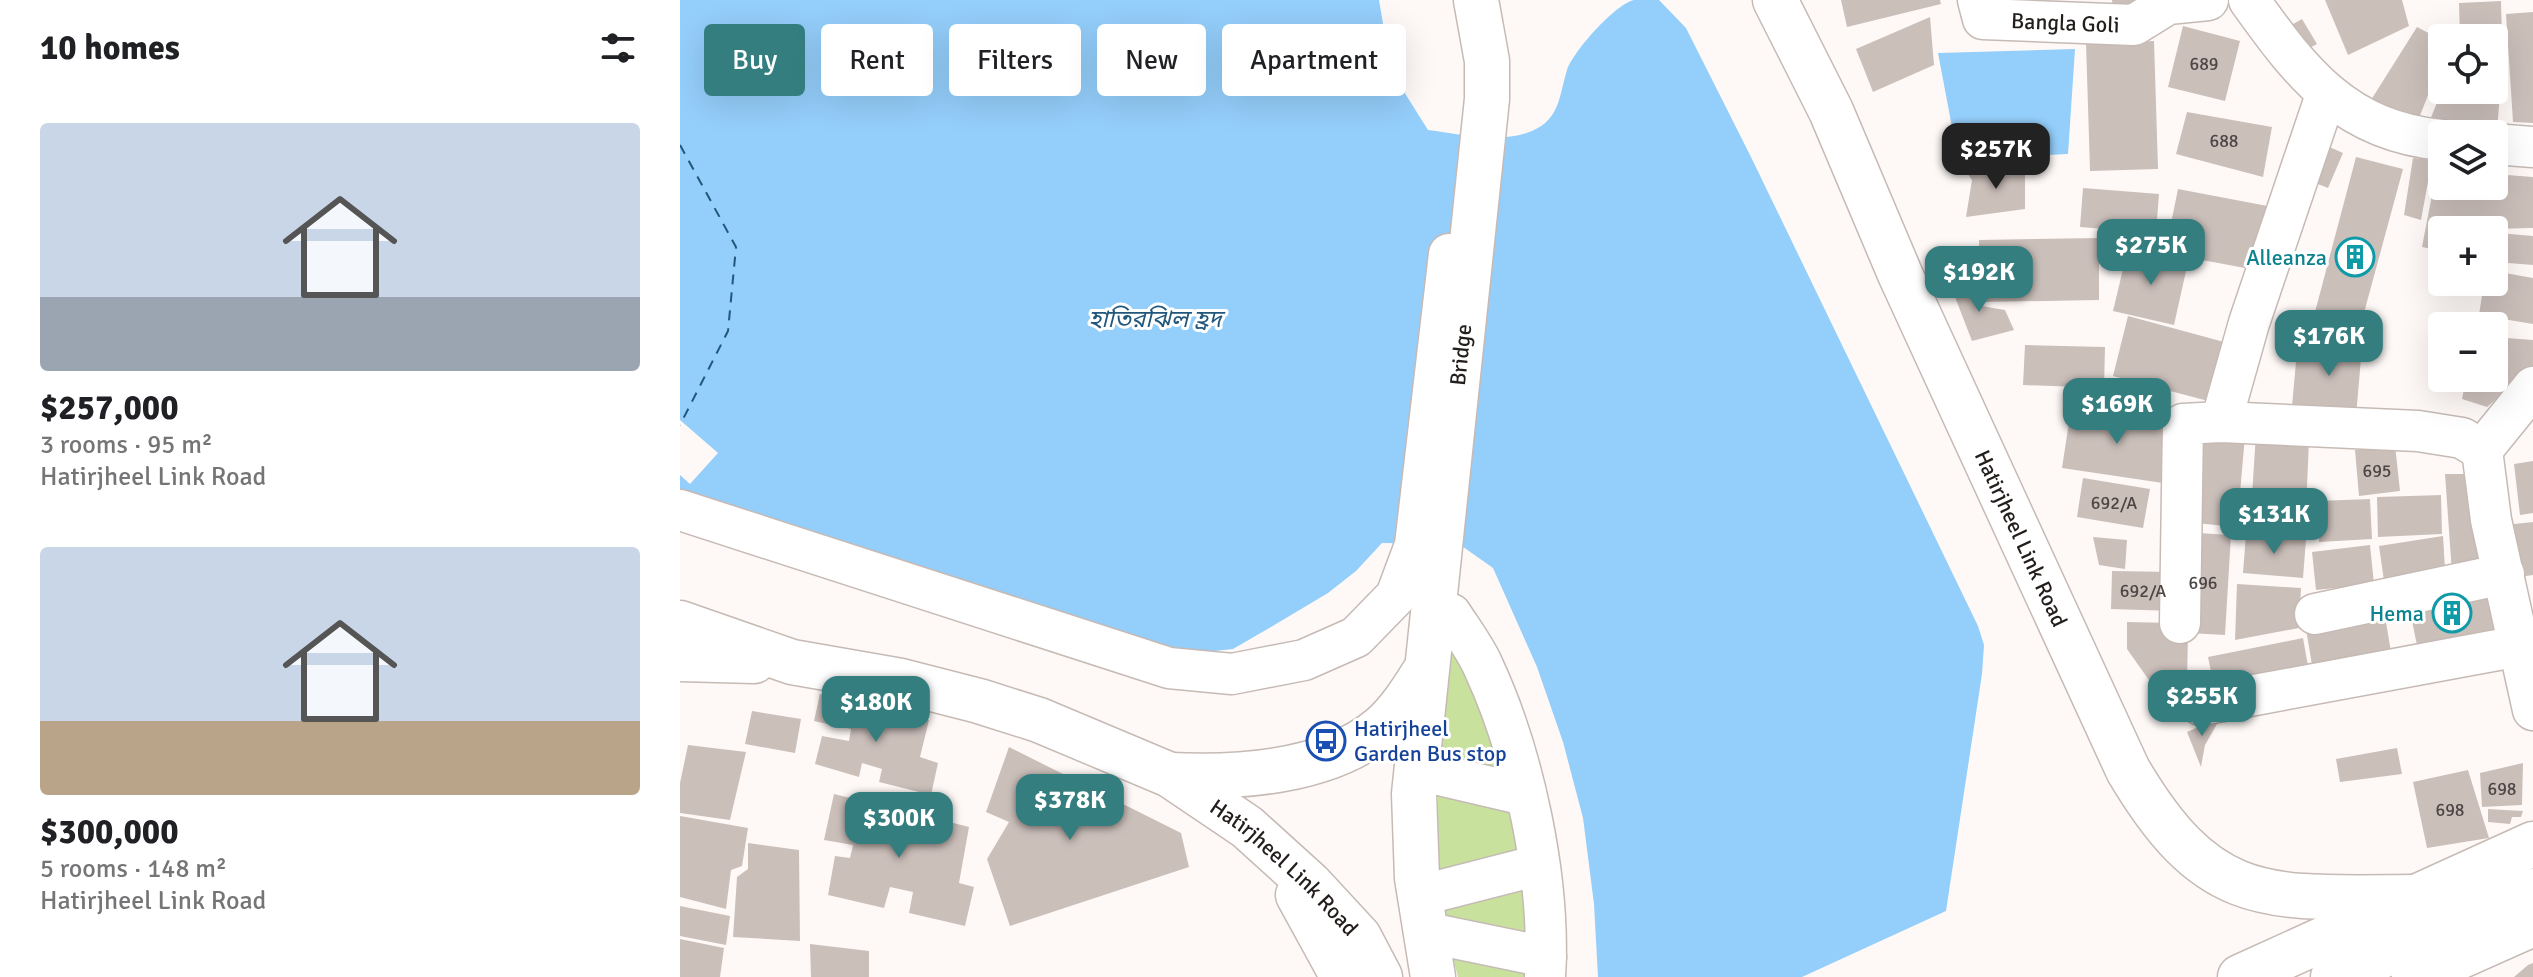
<!DOCTYPE html>
<html lang="en">
<head>
<meta charset="utf-8">
<style>
	body { margin:0; font-family:Signika,"Noto Sans Bengali",sans-serif; background:#f2f2f2; color:#202124; height:100vh; display:flex; flex-direction:column; font-size:30px; white-space:nowrap }
	* { box-sizing:border-box; margin:0 }
	p { font-size:26px; color:#757577 }
	.icon { flex:none; width:44px; height:44px; fill:none; stroke:currentColor; stroke-width:2; stroke-linecap:round; stroke-linejoin:round }
	.map { position:relative; flex:1; overflow:hidden }
	.drawer { display:flex; flex-direction:column; background:#fff; width:680px }
	.drawer>* { flex:none }
	.top-card { position:absolute; left:24px; top:24px; width:760px; height:72px; display:flex; gap:16px }
	.fabs { position:absolute; left:1748px; top:24px; display:grid; gap:16px }
	.fabs a { display:grid; place-items:center; width:80px; height:80px; border-radius:8px; background:#fff; box-shadow:0 8px 32px #0002; font-size:40px }
	.price { position:absolute; translate:-50% -68px; padding:0 18px; border-radius:16px; background:#357e7f; color:#fff; font-size:26px; line-height:52px; filter:drop-shadow(0 2px 4px #0008) }
	.price::after { content:''; position:absolute; left:50%; top:48px; width:24px; height:18px; margin-left:-12px; background:inherit; clip-path:polygon(0 0,100% 0,50% 100%) }
	.price.on { background:#222; color:#fff }
	ul { padding:0; list-style:none }
	li { display:grid; align-content:center; gap:16px; height:424px; padding:0 40px }
	li span { display:grid; place-items:center; height:248px; border-radius:8px; color:#555 }
	li>.icon { margin-inline-start:auto }
	span .icon { width:144px; height:144px; fill:#fffc; stroke-width:1 }
	li b { font-size:34px }
	h2 { display:flex; justify-content:space-between; align-items:center; height:96px; padding:0 40px; font-size:34px }
	.pill { padding:0 28px; border-radius:8px; background:#fff; box-shadow:0 8px 32px #0002; font-size:28px; line-height:72px }
	.pill.on { background:#357e7f; color:#fff }
	main { display:flex; flex:1; min-height:0 }
	.map>svg:first-child { display:block }
</style>
</head>
<body>
<main>
<section class="drawer">
<h2>10 homes<svg class="icon" aria-label="filters" viewBox="0 0 24 24"><path d="M4 7h16M4 17h16"/><circle cx="9" cy="7" r="2"/><circle cx="15" cy="17" r="2"/></svg></h2>
<ul>
<li><span style="background:linear-gradient(#c9d6e8 70%,#9aa5b1 0)"><svg class="icon" aria-label="home" viewBox="0 0 24 24"><path d="M3 11l9-7 9 7M6 9v11h12V9"/></svg></span><div><b>$257,000</b><p>3 rooms · 95 m²</p><p>Hatirjheel Link Road</p></div></li>
<li><span style="background:linear-gradient(#c9d6e8 70%,#b9a48a 0)"><svg class="icon" aria-label="home" viewBox="0 0 24 24"><path d="M3 11l9-7 9 7M6 9v11h12V9"/></svg></span><div><b>$300,000</b><p>5 rooms · 148 m²</p><p>Hatirjheel Link Road</p></div></li>
</ul>
</section>
<div class="map">
<svg width="1853" height="977" viewBox="0 0 1853 977">
	<rect width="100%" height="100%" fill="#fef9f7"/>
	<path fill="#c8e29e" d="M771,635L813,722L843,866L848,977H778C745,863 759,751 771,635Z"/>
	<g fill="#94cefa">
		<path d="M0,0H699L711,71L748,130C780,134 821,144 852,131C880,119 879,96 887,70C893,52 935,4 954,0C962,0 972,0 979,0L1006,28L1071,157L1298,626L1304,645L1302,674L1266,911L1122,977H918L914,904L903,818L883,742L857,667L813,568L779,544L702,543L676,571L648,593L591,627L553,649L516,653L466,645L288,591L244,567L179,584L0,524Z"/>
		<path d="M1395,49L1388,154L1278,159L1258,53Z"/>
	</g>
	<path fill="#fef9f7" d="M0,420L38,453L10,484L0,475Z"/>
	<g fill="none" stroke-linecap="round" stroke-linejoin="round">
		<path stroke="#21577c" stroke-width="2" stroke-dasharray="10 8" stroke-linecap="butt" d="M0,145L56,247L48,331L0,425"/>
	</g>
	<g fill="#cbbfba">
		<path d="M1161,0H1260L1261,4L1167,27Z"/>
		<path d="M1432,0H1489L1433,9Z"/>
		<path d="M1645,0H1722L1729,26L1668,55Z"/>
		<path d="M1821,1L1822,40L1780,38L1779,3Z"/>
		<path d="M1853,12V123L1833,122L1826,14Z"/>
		<path d="M1250,17L1254,65L1193,92L1176,49Z"/>
		<path d="M1622,19L1637,44L1620,53L1606,28Z"/>
		<path d="M1503,26L1560,41L1545,101L1488,87Z"/>
		<path d="M1737,27L1762,40V60L1739,118L1691,100Z"/>
		<path d="M1474,41L1478,169L1410,171L1406,43Z"/>
		<path d="M1814,43H1824L1817,131L1748,125L1762,90H1814Z"/>
		<path d="M1507,112L1592,127L1583,177L1496,154Z"/>
		<path d="M1645,145L1663,153L1648,188L1630,181Z"/>
		<path d="M1676,157L1723,169L1681,324L1635,312Z"/>
		<path d="M1733,158L1752,160L1741,220L1724,215Z"/>
		<path d="M1284,168H1345V209L1286,217L1292,180Z"/>
		<path d="M1757,169L1762,170V186H1814V174L1853,177V228L1762,230V251L1742,247Z"/>
		<path d="M1403,188L1479,194L1476,233L1400,227Z"/>
		<path d="M1498,189L1598,208L1586,272L1485,253Z"/>
		<path d="M1818,233L1853,236V265L1816,262Z"/>
		<path d="M1419,238V300L1300,302L1299,240Z"/>
		<path d="M1448,248L1508,262L1494,325L1433,311Z"/>
		<path d="M1814,271L1853,278V324L1799,315L1804,282H1814Z"/>
		<path d="M1282,276L1296,305L1325,310L1334,330L1292,341L1268,279Z"/>
		<path d="M1448,316L1570,349L1555,408L1433,376Z"/>
		<path d="M1619,329L1683,335L1674,440L1612,406Z"/>
		<path d="M1814,337L1853,340V368L1807,407L1782,399L1786,378H1814Z"/>
		<path d="M1345,345L1425,347L1424,388L1343,385Z"/>
		<path d="M1391,409L1492,424L1483,483L1382,468Z"/>
		<path d="M1512,431L1565,436L1557,527L1504,522Z"/>
		<path d="M1576,434L1629,440L1625,533L1570,526Z"/>
		<path d="M1715,445L1720,491L1679,496L1675,450Z"/>
		<path d="M1853,461V513L1840,515L1834,464Z"/>
		<path d="M1765,474H1800L1802,570L1772,573Z"/>
		<path d="M1403,478L1470,489L1463,528L1397,517Z"/>
		<path d="M1761,495L1762,534L1698,537L1697,497Z"/>
		<path d="M1690,499L1692,539L1639,542L1637,501Z"/>
		<path d="M1853,522V575L1832,578L1825,525Z"/>
		<path d="M1502,532L1551,535L1545,635L1508,633L1507,683H1471L1447,649V622L1495,623Z"/>
		<path d="M1566,534L1626,539L1623,578L1563,573Z"/>
		<path d="M1763,536L1765,569L1704,581L1699,546Z"/>
		<path d="M1413,537L1447,540L1445,569L1419,565Z"/>
		<path d="M1690,545L1694,584L1636,590L1632,552Z"/>
		<path d="M1432,571L1494,572V611L1431,609Z"/>
		<path d="M1805,576L1817,634L1738,650L1726,592Z"/>
		<path d="M1557,584L1621,588L1619,628L1555,640Z"/>
		<path d="M1702,598L1711,652L1632,665L1623,611Z"/>
		<path d="M1623,638L1628,666L1534,686L1528,657Z"/>
		<path d="M1508,690L1513,713L1481,717L1468,695Z"/>
		<path d="M140,694L249,720L240,757L258,763L251,795L199,782L202,769L182,763L179,777L135,764L142,736L169,741L171,729L134,721Z"/>
		<path d="M72,711L121,719L115,753L65,744Z"/>
		<path d="M1541,717L1525,745L1521,767L1507,732Z"/>
		<path d="M8,745L66,752L50,820L0,813V783Z"/>
		<path d="M329,747L501,833L509,867L330,926L307,859L329,822L306,812Z"/>
		<path d="M1717,748L1722,774L1660,782L1656,759Z"/>
		<path d="M1843,763L1842,805L1802,807L1800,773Z"/>
		<path d="M1788,770L1809,838L1747,848L1733,782Z"/>
		<path d="M154,794L223,811L219,830L233,834L238,814L289,827L279,883L294,887L285,926L229,913L233,892L210,887L204,908L148,895L155,856L170,858L173,845L144,840Z"/>
		<path d="M1808,809L1843,811L1841,817H1832L1830,824L1808,822Z"/>
		<path d="M0,816L68,828L62,866L51,870L46,909L0,897Z"/>
		<path d="M68,843L119,850L120,941L53,937L57,877L68,869Z"/>
		<path d="M0,906L50,916L46,945L0,936Z"/>
		<path d="M0,939L44,948L40,977H0Z"/>
		<path d="M130,944L189,951V977H131Z"/>
		<path d="M1853,963V977H1834L1848,965Z"/>
	</g>
	<g fill="none" stroke-linecap="round" stroke-linejoin="round">
		<g stroke="#c6bab5" stroke-width="43">
			<g id="minor">
				<path id="s1" d="M1298,0L1303,19L1454,25L1488,4L1528,0"/>
				<path d="M1569,0C1622,74 1665,131 1762,140"/>
				<path d="M1814,144L1853,147"/>
				<path d="M1853,387L1802,450L1811,520L1853,710"/>
				<path d="M1541,422L1569,323L1646,95"/>
				<path d="M0,510L489,668L552,674L624,660L676,637L716,596L735,545L769,254"/>
				<path d="M771,614C782,631 795,648 803,666C844,754 871,880 865,977"/>
				<path d="M1635,614L1824,574"/>
				<path d="M1500,623L1503,424L1541,422L1738,431L1782,438L1802,450"/>
				<path d="M1521,705L1839,646"/>
				<path d="M751,773L845,795"/>
				<path d="M754,892L859,865"/>
				<path d="M759,935L866,957"/>
			</g>
		</g>
		<g stroke="#c6bab5" stroke-width="47">
			<g id="major">
				<path id="s2" d="M1095,0L1151,111L1220,274L1448,770C1529,907 1585,898 1732,897"/>
				<path id="s3" d="M0,623L112,662L221,681L299,701L359,720L490,775L567,827L630,884L679,937L700,977"/>
				<path d="M0,659L74,661"/>
				<path d="M490,775C557,778 648,773 702,727C719,712 731,693 743,674"/>
				<path d="M618,895L663,977"/>
				<path id="s4" d="M753,977L737,878L734,794L807,99V61L796,0"/>
				<path d="M1560,977L1853,844"/>
				<path d="M1653,977L1853,891"/>
				<path d="M1734,977L1853,924"/>
			</g>
		</g>
		<use href="#minor" stroke="#fff" stroke-width="40"/>
		<use href="#major" stroke="#fff" stroke-width="44"/>
	</g>
	<defs>
		<g id="building-ring" transform="scale(2)"><circle r="9.5" fill="#fff" stroke="#0f9aa8" stroke-width="1.5"/><path d="M-4-6H4V6H1V3H-1V6H-4ZM-2.5-4.3h1.7v1.8h-1.7ZM.8-4.3h1.7v1.8H.8ZM-2.5-1h1.7V.8h-1.7ZM.8-1h1.7V.8H.8Z" fill="#0f9aa8"/></g>
		<g id="bus-ring" transform="scale(2)"><circle r="9.5" fill="#fff" stroke="#1a4fb4" stroke-width="1.5"/><path d="M-5-6H5V4H4V6H2V4H-2V6H-4V4H-5ZM-3.5-4V0h7V-4ZM-3.5 1.2v1.5H-2V1.2ZM2 1.2v1.5H3.5V1.2Z" fill="#1a4fb4"/></g>
	</defs>
	<g fill-rule="evenodd">
		<use href="#building-ring" x="1675" y="257"/>
		<use href="#building-ring" x="1772" y="613"/>
		<use href="#bus-ring" x="646" y="741"/>
	</g>
	<g text-anchor="middle" stroke-width="6" stroke-linejoin="round" paint-order="stroke">
		<g font-size="18" fill="#4d4644">
			<text x="1524" y="70">689</text>
			<text x="1544" y="147">688</text>
			<text x="1697" y="477">695</text>
			<text x="1434" y="509">692/A</text>
			<text x="1523" y="589">696</text>
			<text x="1463" y="597">692/A</text>
			<text x="1822" y="795">698</text>
			<text x="1770" y="816">698</text>
		</g>
		<g font-size="22" fill="#231e1c" stroke="#fff">
			<text dy="8" stroke="none"><textPath href="#s1" startOffset="102">Bangla Goli</textPath></text>
			<text dy="8" stroke="none"><textPath href="#s4" startOffset="626">Bridge</textPath></text>
			<text dy="8" stroke="none"><textPath href="#s2" startOffset="592">Hatirjheel Link Road</textPath></text>
			<text dy="8" stroke="none"><textPath href="#s3" startOffset="662">Hatirjheel Link Road</textPath></text>
		</g>
		<g font-size="22" fill="#0d838f" stroke="#fff" text-anchor="end">
			<text x="1647" y="265">Alleanza</text>
			<text x="1744" y="621">Hema</text>
		</g>
		<g font-size="22" fill="#164399" stroke="#fff" text-anchor="start">
			<text x="674" y="736">Hatirjheel<tspan x="674" dy="25">Garden Bus stop</tspan></text>
		</g>
		<g font-size="24" font-style="italic" fill="#21577c" stroke="#fff">
			<text x="475" y="327">হাতিরঝিল হ্রদ</text>
		</g>
	</g>
</svg>
<div class="fabs">
<a><svg class="icon" aria-label="locate" viewBox="0 0 24 24"><circle cx="12" cy="12" r="6"/><path d="M12 2v4M12 18v4M2 12h4M18 12h4"/></svg></a>
<a><svg class="icon" aria-label="layers" viewBox="0 0 24 24"><path d="M12 4l9 5-9 5-9-5zM3 14l9 5 9-5"/></svg></a>
<a>+</a>
<a>−</a>
</div>
<b class="price on" style="left:1316px;top:191px">$257K</b>
<b class="price" style="left:1471px;top:287px">$275K</b>
<b class="price" style="left:1299px;top:314px">$192K</b>
<b class="price" style="left:1649px;top:378px">$176K</b>
<b class="price" style="left:1437px;top:446px">$169K</b>
<b class="price" style="left:1594px;top:556px">$131K</b>
<b class="price" style="left:1522px;top:738px">$255K</b>
<b class="price" style="left:196px;top:744px">$180K</b>
<b class="price" style="left:390px;top:842px">$378K</b>
<b class="price" style="left:219px;top:860px">$300K</b>
<div class="top-card">
<a class="pill on">Buy</a>
<a class="pill">Rent</a>
<a class="pill">Filters</a>
<a class="pill">New</a>
<a class="pill">Apartment</a>
</div>
</div>
</main>
</body>
</html>
